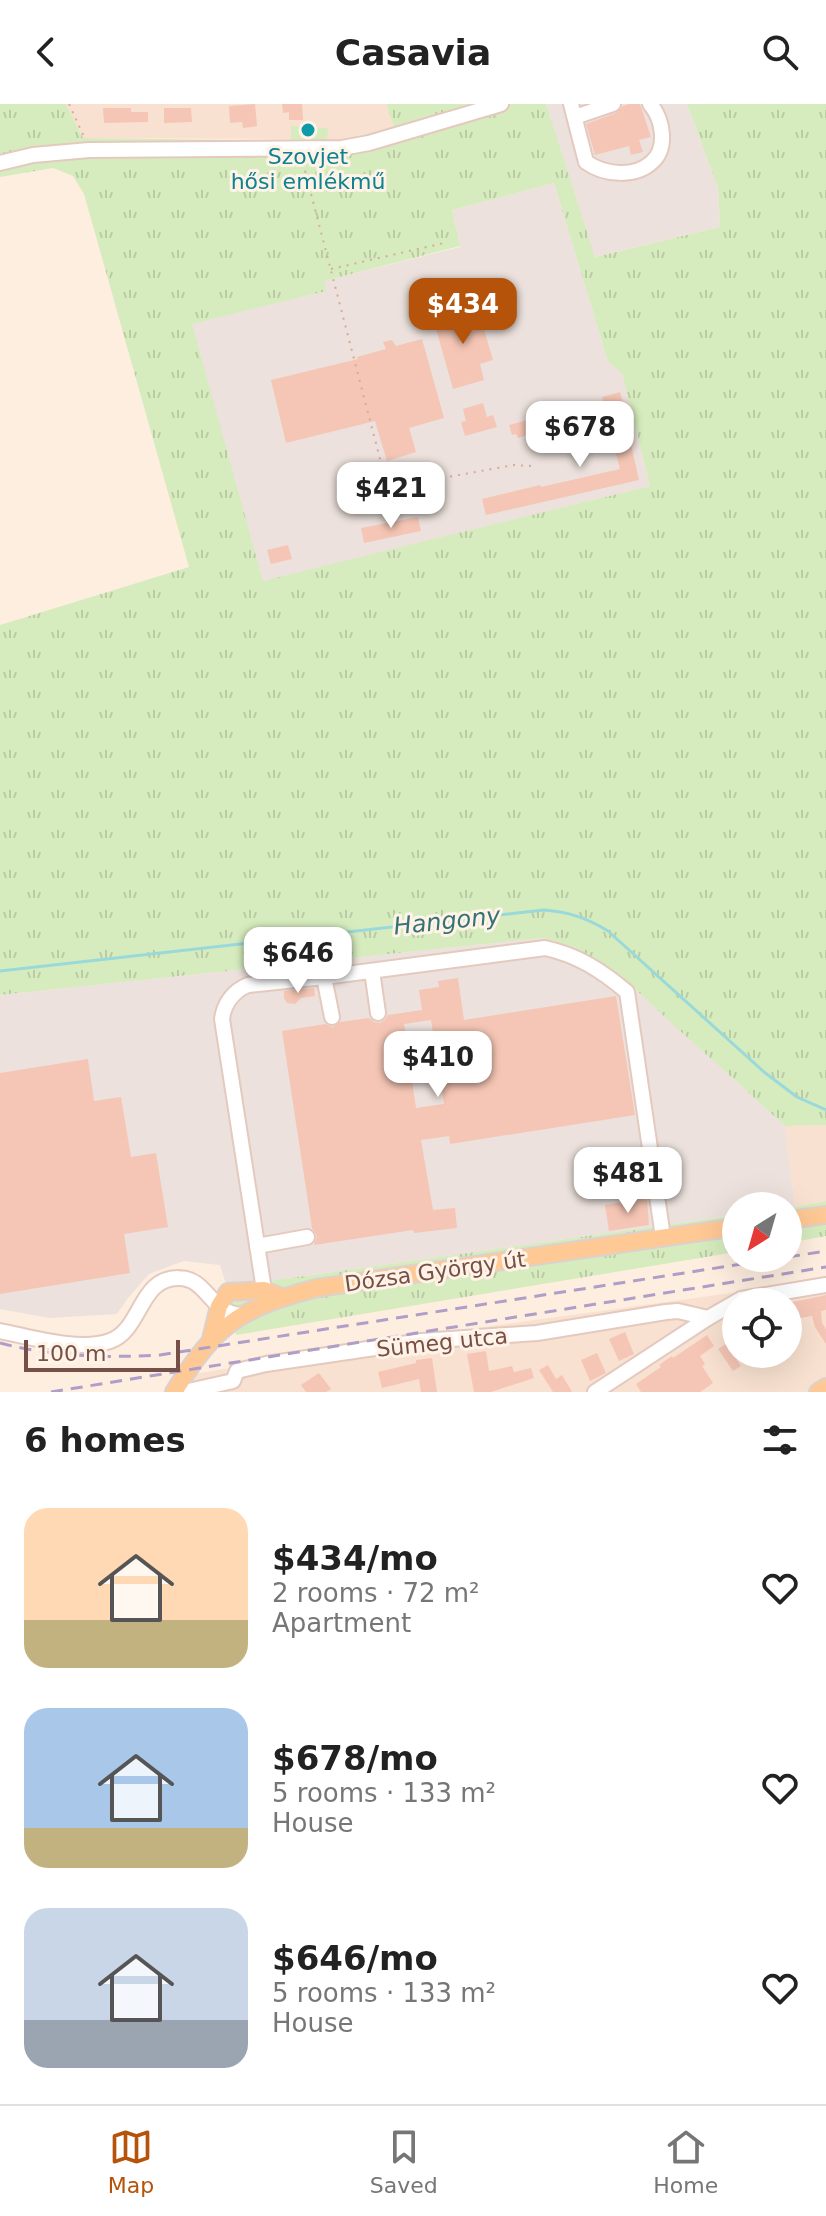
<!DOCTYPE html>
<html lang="en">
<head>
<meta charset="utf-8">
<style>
	body { margin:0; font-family:"DejaVu Sans",sans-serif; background:#f2f2f2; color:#222; height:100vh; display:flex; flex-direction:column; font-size:30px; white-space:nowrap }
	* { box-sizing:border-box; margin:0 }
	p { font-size:26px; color:#767676 }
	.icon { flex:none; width:44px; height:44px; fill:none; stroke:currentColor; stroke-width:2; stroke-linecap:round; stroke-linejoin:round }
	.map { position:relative; height:1288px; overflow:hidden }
	.drawer { display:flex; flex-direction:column; background:#fff; flex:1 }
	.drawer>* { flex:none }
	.needle { width:52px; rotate:217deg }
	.controls { position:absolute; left:722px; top:1088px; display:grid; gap:16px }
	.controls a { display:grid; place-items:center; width:80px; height:80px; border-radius:50%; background:#fff; box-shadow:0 8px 32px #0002; font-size:40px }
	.scale { position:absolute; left:24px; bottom:20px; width:156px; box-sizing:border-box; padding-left:8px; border:4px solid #765046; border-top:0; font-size:22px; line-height:28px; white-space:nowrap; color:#765046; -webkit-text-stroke:6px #fff2e7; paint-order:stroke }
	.price { position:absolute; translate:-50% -68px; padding:0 18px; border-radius:16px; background:#fff; color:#222; font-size:26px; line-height:52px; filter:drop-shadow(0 2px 4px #0008) }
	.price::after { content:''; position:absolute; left:50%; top:48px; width:24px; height:18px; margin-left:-12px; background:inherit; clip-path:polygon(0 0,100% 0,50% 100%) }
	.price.current { background:#b45309; color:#fff }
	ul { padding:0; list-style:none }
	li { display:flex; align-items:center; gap:24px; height:200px; padding:0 24px }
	li span { display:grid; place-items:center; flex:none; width:224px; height:160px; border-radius:24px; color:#555 }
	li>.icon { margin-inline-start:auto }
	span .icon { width:96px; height:96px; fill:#fffc; stroke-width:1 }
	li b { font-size:34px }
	h2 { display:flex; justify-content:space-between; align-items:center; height:96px; padding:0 24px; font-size:34px }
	header { display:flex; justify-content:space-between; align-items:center; height:104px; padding:0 24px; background:#fff; font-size:36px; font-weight:600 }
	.tab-bar { display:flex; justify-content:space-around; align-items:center; height:112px; border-top:2px solid #e0e0e0; background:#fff; font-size:22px; color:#767676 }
	.tab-bar a { display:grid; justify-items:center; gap:4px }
	.tab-bar .current { color:#b45309 }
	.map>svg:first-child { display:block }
</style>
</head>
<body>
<header><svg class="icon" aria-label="back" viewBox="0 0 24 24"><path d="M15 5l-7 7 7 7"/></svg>Casavia<svg class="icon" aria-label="search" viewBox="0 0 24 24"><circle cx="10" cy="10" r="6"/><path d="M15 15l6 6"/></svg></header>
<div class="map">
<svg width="826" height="1288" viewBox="0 0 826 1288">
	<defs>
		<pattern id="grass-tufts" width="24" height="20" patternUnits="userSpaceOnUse" patternTransform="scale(2)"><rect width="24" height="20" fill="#d6ecbe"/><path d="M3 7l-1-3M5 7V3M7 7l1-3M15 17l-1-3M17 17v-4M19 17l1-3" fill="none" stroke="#bbcca5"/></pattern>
		<pattern id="cemetery-stones" width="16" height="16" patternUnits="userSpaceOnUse" patternTransform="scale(2)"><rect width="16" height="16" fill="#d6ecbe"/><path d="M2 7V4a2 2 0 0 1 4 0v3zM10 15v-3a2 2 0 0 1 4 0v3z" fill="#bbcca5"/></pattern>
	</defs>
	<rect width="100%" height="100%" fill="#feeedf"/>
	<g fill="#f8e1d0" fill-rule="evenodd">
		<path d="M66,0H386L394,22L360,34L327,37V24L292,22L291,35L83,34Z"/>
		<path d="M826,1021V1097L795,1103L785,1022Z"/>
		<path d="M826,1176V1288H184L194,1270L440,1229ZM736,1198H788V1250H736Z"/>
	</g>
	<g fill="#ece1dc">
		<path d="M546,0H687L718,84L720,123L594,153Z"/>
		<path d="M554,79L608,258L622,269L650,382L263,478L191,220L325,187L323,177L460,143L452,106Z"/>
		<path d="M542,834L569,840L583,847L622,873L785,1022L795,1103L736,1102V1111L227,1183L220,1161L184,1157L149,1170L128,1194L117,1210L49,1214L0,1205V891Z"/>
	</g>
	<g fill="url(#grass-tufts)" fill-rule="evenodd">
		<path d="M0,0H66L83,34L327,37L360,34L394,22L386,0H546L595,153L720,123L718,84L687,0H826V1021L785,1022C750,990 715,958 679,926C638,889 600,844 542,834L0,891V521L189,463L84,90L73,72L53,64L0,73ZM554,79L608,258L622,269L650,382L263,477L192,220L326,187L324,177L460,142L452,106Z"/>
		<path d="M826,1097V1132L788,1139V1104Z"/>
		<path d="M736,1111V1148L236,1231L227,1183Z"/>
	</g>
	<path fill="url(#cemetery-stones)" d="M291,22L328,24L327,37L291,35Z"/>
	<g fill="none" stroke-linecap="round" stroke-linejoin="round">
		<path stroke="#99d9da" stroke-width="3" d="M0,867L544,806C569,808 587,814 608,827L764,968L797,993L826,1006"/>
	</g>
	<g fill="#f5c6b5" fill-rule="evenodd">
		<path d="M255,0L257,22L243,24L242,18L230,19L229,2Z"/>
		<path d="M282,0H302L303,16H289V8L283,9Z"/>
		<path d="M629,0H640L651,33L639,36L643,48L631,51L629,42L595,51L586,20L616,9L623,2Z"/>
		<path d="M103,4H131V8H148V18L104,19Z"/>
		<path d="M164,4H191L192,18L164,19Z"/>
		<path d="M477,202L493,256L480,260L484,276L453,285L433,214Z"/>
		<path d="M422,235L444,314L409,324L416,348L387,357L375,317L286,339L271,276L358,255L357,253L386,245L383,238L392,236L396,242Z"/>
		<path d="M620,288L633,336H630L639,376L486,411L482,395L540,381L541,383L620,365L602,293Z"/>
		<path d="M483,299L487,313L493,311L497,323L465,332L461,318L466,317L463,305Z"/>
		<path d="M528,316L531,325L527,327L528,331L518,334L516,330L512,331L509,321Z"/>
		<path d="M418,413L421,427L364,439L361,424Z"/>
		<path d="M288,441L292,455L271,460L267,446Z"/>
		<path d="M458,874L464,916L616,892L635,1011L450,1040L449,1032L421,1036L433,1106L455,1104L457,1124L414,1129L413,1126L314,1141L317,1132L312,1124L282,927L325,920L333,923L340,918L369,914L374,918L380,919L385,916L388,911L422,906L419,886L439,883L438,877ZM431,916L444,1000L416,1004L404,920Z"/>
		<path d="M314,884L315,892L301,894L295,900L287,899L284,894V887Z"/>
		<path d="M88,955L94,997L121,993L131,1053L156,1049L168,1123L124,1130L130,1169L0,1190V969Z"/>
		<path d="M647,1094L649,1121L609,1127L605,1101Z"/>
		<path d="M826,1191V1206L821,1207L822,1219L826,1225V1240L815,1223L812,1212L788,1216V1199Z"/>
		<path d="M625,1228L634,1250L619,1257L609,1235Z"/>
		<path d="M707,1231L714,1242L700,1252L705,1260L702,1262L713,1279L700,1288H641L636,1280L661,1263L659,1261L672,1252L673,1254Z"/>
		<path d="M726,1240L741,1262L733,1267L718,1245Z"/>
		<path d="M486,1247L489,1267L512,1262L514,1268L531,1264L534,1274L491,1288H474L467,1250Z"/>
		<path d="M597,1249L606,1269L590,1277L581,1256Z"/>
		<path d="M432,1254L437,1288H421L419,1275L382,1284L378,1268L416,1259V1256Z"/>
		<path d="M548,1261L556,1275L562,1271L572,1288H553L539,1266Z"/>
		<path d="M319,1269L331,1285L326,1288H306L301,1281Z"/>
	</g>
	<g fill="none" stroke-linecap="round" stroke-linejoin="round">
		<g stroke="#e4cabe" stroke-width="18">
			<g id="minor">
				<path d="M571,0L586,58C604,71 635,74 652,58C668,44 663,15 650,0"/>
				<path d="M575,13L613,0"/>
				<path d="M0,59L33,51L89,46L342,44L369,39L501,0"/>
				<path d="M372,867L378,909"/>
				<path d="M324,873L332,913"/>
				<path d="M257,1142L307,1133"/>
				<path d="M264,1186L222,915C224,900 233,887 248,881L324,873L545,844C578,851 602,867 627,888L663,1133"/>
				<path d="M0,1227C31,1233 80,1248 110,1237C142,1226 139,1173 179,1174C200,1174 207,1194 223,1205C228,1209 234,1210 240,1211"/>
				<path d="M184,1288L233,1277L237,1267L266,1260L422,1237L537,1229L666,1208L678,1207L708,1214"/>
				<path d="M595,1288L708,1214L741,1195L826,1181"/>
			</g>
		</g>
		<g stroke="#dbd2cf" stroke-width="20">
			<g id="major">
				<path d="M788,1116L826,1111"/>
				<path d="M211,1235L219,1202L228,1188L264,1186L282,1193"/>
				<path d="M174,1288C216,1220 240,1204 317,1184L736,1123"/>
				<path d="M818,1288L826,1283"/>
			</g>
		</g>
		<g stroke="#d9a999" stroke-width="2" stroke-dasharray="2 6" stroke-linecap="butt">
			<path d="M69,0L85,35"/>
			<path d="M303,59L385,374L409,380L514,361L532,362"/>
			<path d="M331,165L444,139"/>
		</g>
		<use href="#minor" stroke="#fff" stroke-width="14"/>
		<use href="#major" stroke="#ffc995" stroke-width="16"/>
		<g stroke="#af9ec7" stroke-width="3" stroke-dasharray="12 8" stroke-linecap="butt">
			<path d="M788,1153L826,1147"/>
			<path d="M0,1239C53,1253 105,1254 160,1251L780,1154"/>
			<path d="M51,1288L826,1163"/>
		</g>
	</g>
	<circle fill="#0f9aa8" stroke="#fff2e7" stroke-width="3" cx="308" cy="26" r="8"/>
	<g text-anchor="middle" stroke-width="6" stroke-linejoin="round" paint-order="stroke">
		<g font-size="22" fill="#0d838f" stroke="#fff2e7">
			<text x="308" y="60">Szovjet<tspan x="308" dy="25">hősi emlékmű</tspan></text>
		</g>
		<g font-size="22" fill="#765046" stroke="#fff2e7">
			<text transform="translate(435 1167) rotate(-8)" y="8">Dózsa György út</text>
			<text transform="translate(442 1238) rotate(-6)" y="8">Sümeg utca</text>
		</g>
		<g font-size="24" font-style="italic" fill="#367375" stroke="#fff2e7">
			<text transform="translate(447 817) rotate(-6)" y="8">Hangony</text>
		</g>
	</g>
</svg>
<div class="controls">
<a><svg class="needle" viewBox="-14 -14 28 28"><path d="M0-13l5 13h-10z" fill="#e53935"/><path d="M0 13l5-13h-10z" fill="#767676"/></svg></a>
<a><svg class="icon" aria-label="locate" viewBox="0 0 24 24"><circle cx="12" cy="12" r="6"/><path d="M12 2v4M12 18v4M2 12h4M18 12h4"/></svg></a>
</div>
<div class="scale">100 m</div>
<b class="price current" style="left:463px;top:242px">$434</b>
<b class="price" style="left:580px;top:365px">$678</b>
<b class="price" style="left:391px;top:426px">$421</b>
<b class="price" style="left:298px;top:891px">$646</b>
<b class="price" style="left:438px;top:995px">$410</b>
<b class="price" style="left:628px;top:1111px">$481</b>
</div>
<section class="drawer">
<h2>6 homes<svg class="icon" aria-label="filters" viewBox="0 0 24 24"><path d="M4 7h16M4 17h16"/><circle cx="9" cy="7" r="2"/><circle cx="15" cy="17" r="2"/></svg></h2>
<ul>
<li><span style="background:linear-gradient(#ffd9b3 70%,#c2b280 0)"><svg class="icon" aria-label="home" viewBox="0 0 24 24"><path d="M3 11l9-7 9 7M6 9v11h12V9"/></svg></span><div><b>$434/mo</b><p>2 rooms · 72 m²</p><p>Apartment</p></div><svg class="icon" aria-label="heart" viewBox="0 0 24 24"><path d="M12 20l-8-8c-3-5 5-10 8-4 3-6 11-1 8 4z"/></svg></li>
<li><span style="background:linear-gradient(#a9c7e8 75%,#c2b280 0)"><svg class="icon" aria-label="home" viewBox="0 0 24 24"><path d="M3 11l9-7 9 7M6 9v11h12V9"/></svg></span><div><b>$678/mo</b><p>5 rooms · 133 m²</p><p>House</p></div><svg class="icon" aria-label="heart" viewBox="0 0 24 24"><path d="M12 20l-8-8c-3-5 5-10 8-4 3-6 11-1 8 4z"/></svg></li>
<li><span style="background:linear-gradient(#c9d6e8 70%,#9aa5b1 0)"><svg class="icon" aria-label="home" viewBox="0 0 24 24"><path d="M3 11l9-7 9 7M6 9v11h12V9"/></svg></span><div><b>$646/mo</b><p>5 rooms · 133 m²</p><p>House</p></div><svg class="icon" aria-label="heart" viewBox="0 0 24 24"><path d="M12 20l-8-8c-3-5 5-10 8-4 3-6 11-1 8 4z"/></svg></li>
</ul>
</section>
<nav class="tab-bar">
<a class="current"><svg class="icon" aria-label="map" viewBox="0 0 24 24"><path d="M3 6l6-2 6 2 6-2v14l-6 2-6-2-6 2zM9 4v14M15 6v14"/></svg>Map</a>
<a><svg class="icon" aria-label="saved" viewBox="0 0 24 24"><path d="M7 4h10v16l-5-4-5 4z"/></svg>Saved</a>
<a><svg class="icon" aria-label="home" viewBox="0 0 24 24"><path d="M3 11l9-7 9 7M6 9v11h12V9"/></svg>Home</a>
</nav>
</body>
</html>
